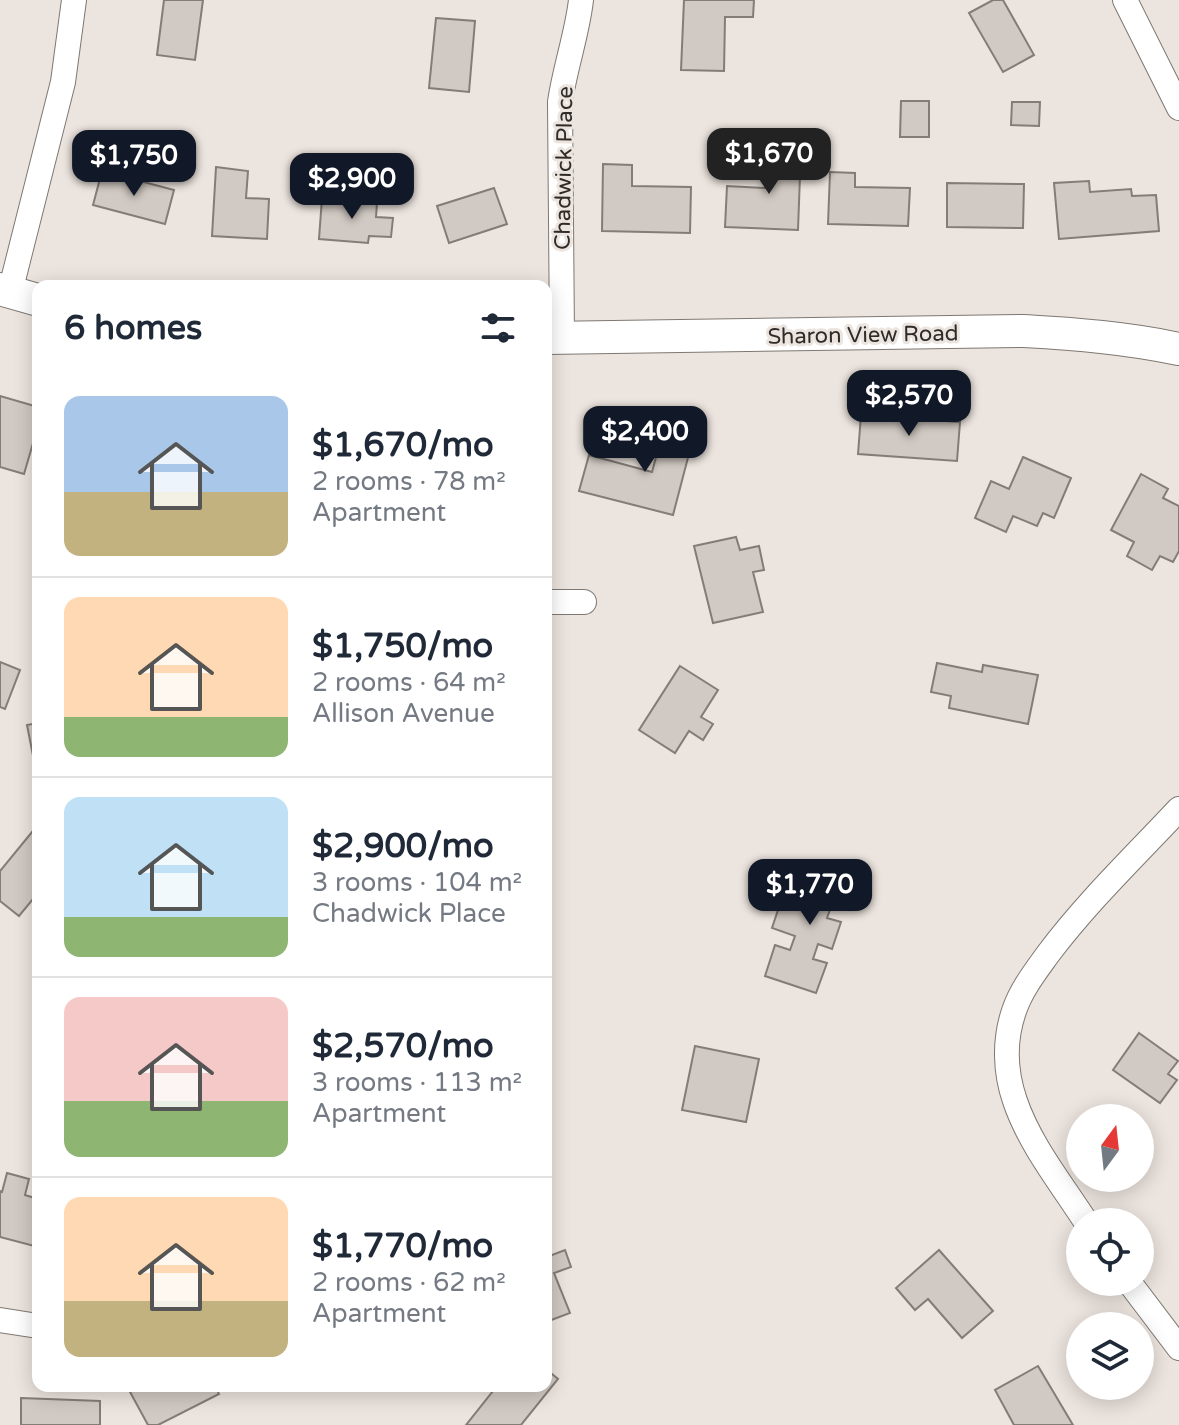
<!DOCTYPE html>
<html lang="en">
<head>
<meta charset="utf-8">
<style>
	body { margin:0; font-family:"Varela Round",sans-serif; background:#f2f2f3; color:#1f2937; height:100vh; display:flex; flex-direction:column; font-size:30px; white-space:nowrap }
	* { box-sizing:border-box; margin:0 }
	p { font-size:26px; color:#747a83 }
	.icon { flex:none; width:44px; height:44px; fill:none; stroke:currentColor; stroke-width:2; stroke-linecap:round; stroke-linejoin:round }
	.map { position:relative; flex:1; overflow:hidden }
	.side { position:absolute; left:32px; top:280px; width:520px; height:1112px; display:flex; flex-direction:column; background:#fff; border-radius:16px; box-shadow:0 4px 20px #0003 }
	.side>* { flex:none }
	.needle { width:52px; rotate:15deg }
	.buttons { position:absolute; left:1066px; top:1104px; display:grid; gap:16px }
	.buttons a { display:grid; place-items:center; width:88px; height:88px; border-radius:50%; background:#fff; box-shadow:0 4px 20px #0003; font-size:40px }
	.price { position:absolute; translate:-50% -68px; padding:0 18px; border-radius:16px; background:#111827; color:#fff; font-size:26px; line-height:52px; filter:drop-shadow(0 2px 4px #0008) }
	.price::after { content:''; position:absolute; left:50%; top:48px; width:24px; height:18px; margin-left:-12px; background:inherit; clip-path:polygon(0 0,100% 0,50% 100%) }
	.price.active { background:#222; color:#fff }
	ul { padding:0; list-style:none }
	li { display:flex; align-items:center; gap:24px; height:200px; padding:0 32px }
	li+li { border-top:2px solid #e0e1e3 }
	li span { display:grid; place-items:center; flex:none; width:224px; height:160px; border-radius:16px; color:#555 }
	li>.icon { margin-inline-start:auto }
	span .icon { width:96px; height:96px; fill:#fffc; stroke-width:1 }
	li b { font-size:34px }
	h2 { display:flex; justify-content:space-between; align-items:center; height:96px; padding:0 32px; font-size:34px }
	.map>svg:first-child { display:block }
</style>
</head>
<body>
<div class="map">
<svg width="1179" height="1425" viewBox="0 0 1179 1425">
	<rect width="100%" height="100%" fill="#ece4de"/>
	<g fill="#d1c9c3" stroke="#847d77" stroke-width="2">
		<path d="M164,0H203L195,60L157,55Z"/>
		<path d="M684,0H754L753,17H725L724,71L681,70Z"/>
		<path d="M993,0H1003L1034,55L1003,72L969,13Z"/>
		<path d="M436,18L475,21L469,92L429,88Z"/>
		<path d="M901,101H929V137H900Z"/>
		<path d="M1012,102H1040L1039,126L1011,125Z"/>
		<path d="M768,147L801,148L798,230L725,227L727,186L766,188Z"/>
		<path d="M603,164L632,165V186L691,187L690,233L602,231Z"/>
		<path d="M216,167L248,171L246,198L269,199L267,239L212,236Z"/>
		<path d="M102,171L174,190L165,224L93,205Z"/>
		<path d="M830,172L855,173V187L910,188L908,226L828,224Z"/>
		<path d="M1089,181L1090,192L1131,189L1132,196L1156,195L1159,231L1059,239L1054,183Z"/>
		<path d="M947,183L1024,184L1023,228L947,227Z"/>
		<path d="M494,188L507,224L449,243L437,206Z"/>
		<path d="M322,198L377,203L376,217L393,218L391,237L369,236L368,243L319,239Z"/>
		<path d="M0,396L38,407V426L24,474L0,467Z"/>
		<path d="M861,415L960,422L957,461L858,454Z"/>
		<path d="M666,420L696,427L673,515L579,491L589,455L652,472Z"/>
		<path d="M1023,457L1071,478L1054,518L1043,513L1037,526L1013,516L1006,532L975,518L991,481L1009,489Z"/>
		<path d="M1141,474L1168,489L1163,498L1179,506V551L1173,562L1160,556L1152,570L1127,556L1134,542L1111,530Z"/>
		<path d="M736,537L740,550L759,546L764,570L753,572L763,612L713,623L694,546Z"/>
		<path d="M0,662L20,670L5,709L0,707Z"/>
		<path d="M937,663L982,672L983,665L1038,675L1028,724L949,708L951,696L931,692Z"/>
		<path d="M680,666L718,690L701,717L713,724L703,740L689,731L675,753L639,730Z"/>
		<path d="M38,723V781L27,725Z"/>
		<path d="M32,832L38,837V893L19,916L0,901V871Z"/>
		<path d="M807,862L859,879L848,910L832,904L827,918L841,922L832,949L818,944L813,959L827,963L816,993L765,976L775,945L790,950L795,936L772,928L781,901L804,909L809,896L796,892Z"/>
		<path d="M1139,1033L1178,1061L1168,1074L1177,1080L1160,1103L1113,1070Z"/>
		<path d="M695,1046L759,1059L746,1122L682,1110Z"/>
		<path d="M7,1173L29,1179L25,1195L38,1199V1247L0,1237V1191L2,1192Z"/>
		<path d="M565,1250L571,1267L554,1273L570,1313L546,1322V1253L547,1257Z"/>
		<path d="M939,1250L993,1311L962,1338L928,1299L915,1310L896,1288Z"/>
		<path d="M1038,1366L1073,1425H1014L995,1390Z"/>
		<path d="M546,1369L558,1379L521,1425H466L497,1386H546Z"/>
		<path d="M142,1386H215L219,1394L158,1425H148L130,1392Z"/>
		<path d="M21,1398L100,1401V1425H21Z"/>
	</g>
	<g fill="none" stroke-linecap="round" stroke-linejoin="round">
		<g stroke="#7f7872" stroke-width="26">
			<g id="minor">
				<path d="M1125,0L1179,108"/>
				<path d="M10,292L63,82L74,0"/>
				<path d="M562,338L560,102C565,67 577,35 581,0"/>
				<path d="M546,602H584"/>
				<path d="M1086,1222C1061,1183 1030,1145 1015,1101C1005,1072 1004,1040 1014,1011C1021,990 1035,972 1048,954C1087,902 1135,856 1179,809"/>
				<path d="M1129,1282L1179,1348"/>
				<path d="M0,1320L38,1326"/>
			</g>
		</g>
		<g stroke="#7f7872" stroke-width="34">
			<g id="tertiary">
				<path d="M0,289L38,300"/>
				<path d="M546,338L1024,331C1076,334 1127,338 1179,349"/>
			</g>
		</g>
		<use href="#minor" stroke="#fff" stroke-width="24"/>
		<use href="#tertiary" stroke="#fff" stroke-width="32"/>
	</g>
	<g text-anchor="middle" stroke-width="6" stroke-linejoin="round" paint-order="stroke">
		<g font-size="22" fill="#2e2b28" stroke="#ece4de">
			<text transform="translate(563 168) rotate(-89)" y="8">Chadwick Place</text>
			<text transform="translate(863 334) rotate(-1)" y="8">Sharon View Road</text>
		</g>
	</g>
</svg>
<div class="buttons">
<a><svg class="needle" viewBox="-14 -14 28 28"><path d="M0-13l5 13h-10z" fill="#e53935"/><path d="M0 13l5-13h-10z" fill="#747a83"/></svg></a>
<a><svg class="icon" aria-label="locate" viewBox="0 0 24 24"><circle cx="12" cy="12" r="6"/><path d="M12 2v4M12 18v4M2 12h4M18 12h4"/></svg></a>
<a><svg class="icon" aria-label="layers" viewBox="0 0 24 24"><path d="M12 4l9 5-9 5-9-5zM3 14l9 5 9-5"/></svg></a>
</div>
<b class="price active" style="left:769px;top:196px">$1,670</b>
<b class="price" style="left:134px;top:198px">$1,750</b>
<b class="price" style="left:352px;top:221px">$2,900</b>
<b class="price" style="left:909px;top:438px">$2,570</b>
<b class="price" style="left:645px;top:474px">$2,400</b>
<b class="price" style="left:810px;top:927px">$1,770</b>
<section class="side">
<h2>6 homes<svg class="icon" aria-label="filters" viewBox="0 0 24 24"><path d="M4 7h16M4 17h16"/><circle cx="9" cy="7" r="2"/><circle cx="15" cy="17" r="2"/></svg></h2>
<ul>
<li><span style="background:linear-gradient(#a9c7e8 60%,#c2b280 0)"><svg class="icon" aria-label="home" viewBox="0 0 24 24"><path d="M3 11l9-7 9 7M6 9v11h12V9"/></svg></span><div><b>$1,670/mo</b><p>2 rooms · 78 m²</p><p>Apartment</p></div></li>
<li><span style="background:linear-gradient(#ffd9b3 75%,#8fb573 0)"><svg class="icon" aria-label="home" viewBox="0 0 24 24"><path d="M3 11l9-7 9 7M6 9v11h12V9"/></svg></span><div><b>$1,750/mo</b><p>2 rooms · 64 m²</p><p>Allison Avenue</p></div></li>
<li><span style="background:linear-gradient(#bfe0f5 75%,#8fb573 0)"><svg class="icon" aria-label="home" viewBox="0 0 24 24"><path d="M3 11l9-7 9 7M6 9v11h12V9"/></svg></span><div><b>$2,900/mo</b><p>3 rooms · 104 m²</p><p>Chadwick Place</p></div></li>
<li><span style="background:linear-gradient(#f6c9c9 65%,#8fb573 0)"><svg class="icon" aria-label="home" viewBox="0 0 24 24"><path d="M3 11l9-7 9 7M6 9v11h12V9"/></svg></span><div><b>$2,570/mo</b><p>3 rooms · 113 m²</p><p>Apartment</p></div></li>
<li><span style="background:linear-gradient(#ffd9b3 65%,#c2b280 0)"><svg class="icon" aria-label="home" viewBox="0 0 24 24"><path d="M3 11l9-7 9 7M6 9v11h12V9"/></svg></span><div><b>$1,770/mo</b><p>2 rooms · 62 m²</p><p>Apartment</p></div></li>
</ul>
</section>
</div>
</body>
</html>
